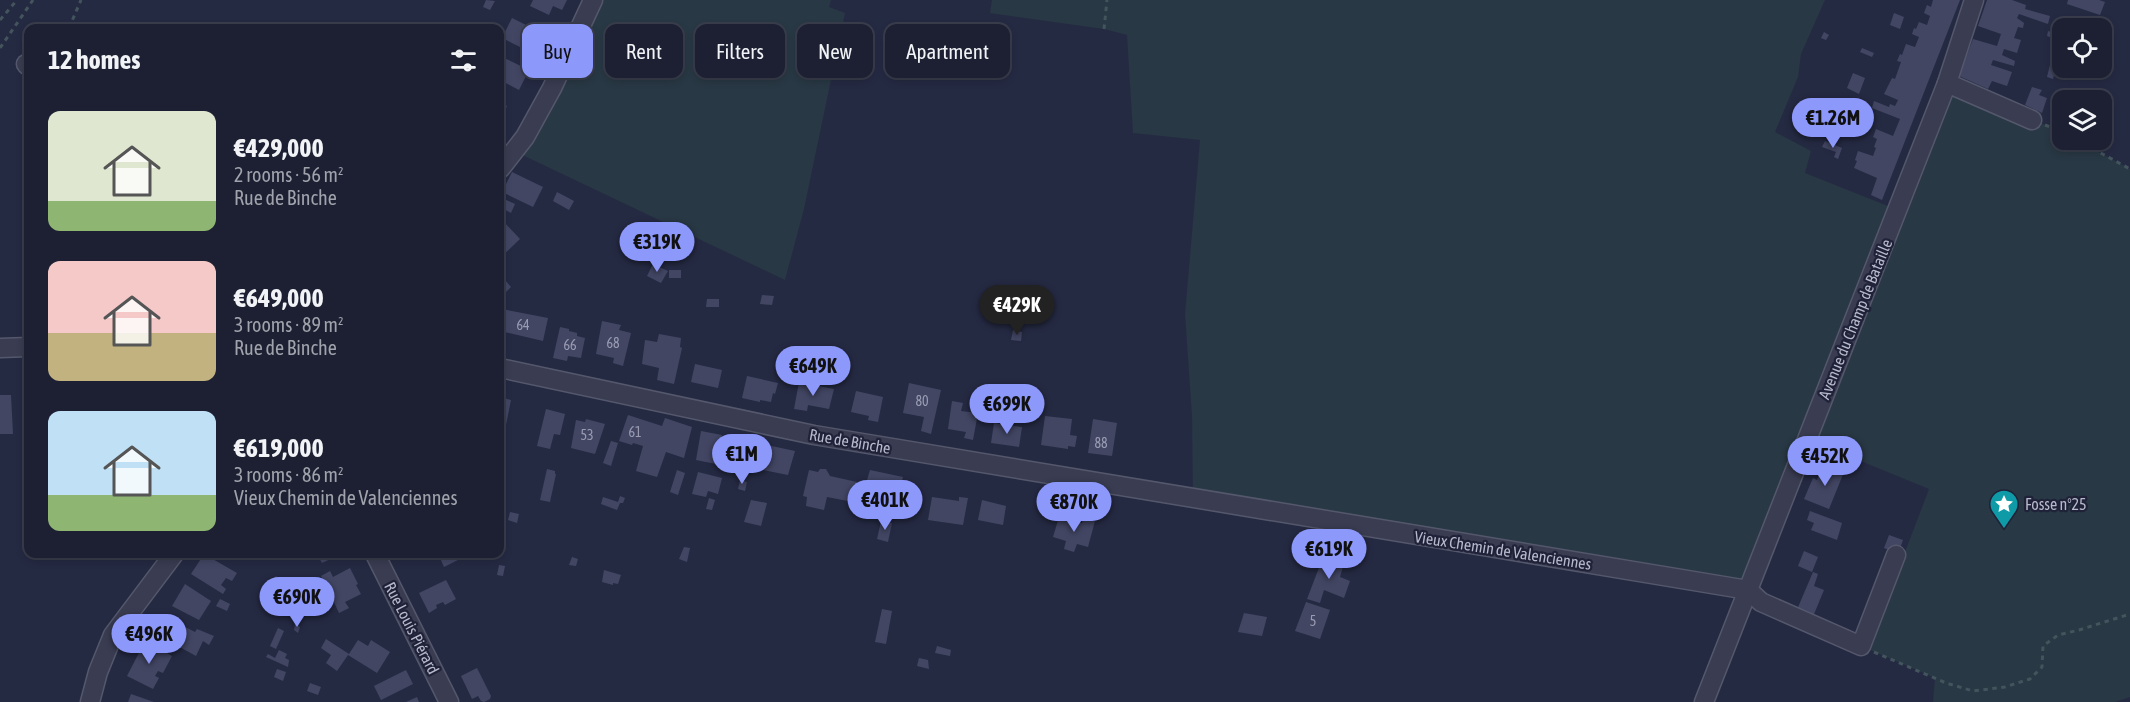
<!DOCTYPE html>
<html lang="en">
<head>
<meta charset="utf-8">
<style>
	body { margin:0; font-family:"Asap Condensed",sans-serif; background:#25283a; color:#f1f3f6; height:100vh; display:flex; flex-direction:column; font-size:22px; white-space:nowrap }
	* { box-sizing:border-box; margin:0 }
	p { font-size:20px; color:#a0a3ac }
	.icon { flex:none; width:33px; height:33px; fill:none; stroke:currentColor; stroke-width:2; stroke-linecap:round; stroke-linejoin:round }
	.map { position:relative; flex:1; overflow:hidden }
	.side { position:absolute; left:24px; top:24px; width:480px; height:534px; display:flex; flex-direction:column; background:#1c2032; border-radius:12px; box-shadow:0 3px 9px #0003,0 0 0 2px #3a3e4d }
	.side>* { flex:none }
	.guide { position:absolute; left:522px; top:24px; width:570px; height:54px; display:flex; gap:12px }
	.buttons { position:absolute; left:2052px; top:18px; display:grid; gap:12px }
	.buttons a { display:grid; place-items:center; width:60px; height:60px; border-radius:12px; background:#1c2032; box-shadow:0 3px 9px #0003,0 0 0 2px #3a3e4d; font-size:30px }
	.price { position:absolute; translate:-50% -51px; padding:0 14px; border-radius:21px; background:#8d98fb; color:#111; font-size:20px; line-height:39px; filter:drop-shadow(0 2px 3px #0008) }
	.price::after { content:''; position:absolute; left:50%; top:36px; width:18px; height:14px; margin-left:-9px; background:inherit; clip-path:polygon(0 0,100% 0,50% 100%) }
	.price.selected { background:#222; color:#fff }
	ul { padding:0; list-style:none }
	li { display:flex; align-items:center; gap:18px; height:150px; padding:0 24px }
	li span { display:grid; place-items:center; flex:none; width:168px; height:120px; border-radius:12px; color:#555 }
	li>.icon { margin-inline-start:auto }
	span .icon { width:72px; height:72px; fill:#fffc; stroke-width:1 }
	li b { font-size:26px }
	h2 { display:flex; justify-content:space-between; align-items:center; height:72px; padding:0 24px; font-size:26px }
	.pill { padding:0 21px; border-radius:12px; background:#1c2032; box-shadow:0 3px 9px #0003,0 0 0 2px #3a3e4d; font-size:21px; line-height:54px }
	.pill.selected { background:#8d98fb; color:#111 }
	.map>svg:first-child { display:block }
</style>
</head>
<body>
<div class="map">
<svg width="2130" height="702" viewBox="0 0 2130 702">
	<rect width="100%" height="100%" fill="#252a43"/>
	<g fill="#283844">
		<path d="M593,0H831L829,7L845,13L804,209L785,280L514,151Z"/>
		<path d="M992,0H1825L1801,54L1798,77L1775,132L1811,151L1805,173L1898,210L1947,83L2062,132V140H2077L2130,169V697L2115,702H1933L1935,678L1868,649L1929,489L1819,444L1808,438L1748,590L1193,498L1192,416L1185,314L1200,140L1133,133L1127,35L1104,29L990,13Z"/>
	</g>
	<g fill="#424663">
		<path d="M486,0L495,1L490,10L483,7Z"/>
		<path d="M533,0H567L562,10L553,6L549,15L530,6Z"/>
		<path d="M1933,0H1960L1882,200L1871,195L1877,178L1854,168L1857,161L1855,160L1858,151L1873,156L1876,148L1874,147L1877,139L1873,137L1876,129L1893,136L1900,119L1872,108L1874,101L1889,107L1890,104L1895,106L1898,100L1884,94L1892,78L1895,79L1901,62L1897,61L1900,54L1902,55L1906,44L1915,47L1919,37L1912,34L1914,28L1916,29L1919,22L1927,25L1930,16L1924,13L1927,5L1931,7Z"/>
		<path d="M1987,0H2012L2026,5L2025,9L2050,16L2048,24L2019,14L2017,18L2024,23L2023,28L2018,27L2014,38L2021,40L2017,53L2004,49L2002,55L2015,61L2014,66L1993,60L1991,65L2012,72L2007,86L1992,81L1988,89L1959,76L1973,39L1997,46L2001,34L1978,26Z"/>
		<path d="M2068,0H2099L2105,2L2100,15L2067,4Z"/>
		<path d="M1894,13L1904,17L1900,29L1890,25Z"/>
		<path d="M512,18L546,35L536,55L502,38Z"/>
		<path d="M2048,31L2061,35L2059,40L2047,36Z"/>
		<path d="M1824,32L1829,35L1826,40L1821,38Z"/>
		<path d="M1862,48L1874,53L1872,57L1860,52Z"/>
		<path d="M500,56L529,70L519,90L500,80Z"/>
		<path d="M2050,65L2056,67L2053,79L2047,77Z"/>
		<path d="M1853,73L1865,78L1859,94L1847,88Z"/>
		<path d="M2032,87L2042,90L2039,95L2047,98L2042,113L2025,105Z"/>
		<path d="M500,102L507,106L500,121Z"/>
		<path d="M1854,116L1860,118L1857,128L1850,125Z"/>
		<path d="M1825,141L1842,148L1838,159L1834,157L1836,152L1822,147Z"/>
		<path d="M512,172L543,187L533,207L502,192Z"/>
		<path d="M557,192L574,201L569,210L553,201Z"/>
		<path d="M500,197L515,204L511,213L500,207Z"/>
		<path d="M503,221L520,239L500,258V224Z"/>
		<path d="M673,240L679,243L675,254L668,251Z"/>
		<path d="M653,264L668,271L661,283L647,276Z"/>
		<rect x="669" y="270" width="12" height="8"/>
		<path d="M504,279L511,287L504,294L500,290V284Z"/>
		<path d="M762,295L774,296L772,305L760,304Z"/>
		<path d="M707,299H719V307H706Z"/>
		<path d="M502,309L548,318L543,341L500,331V317Z"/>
		<path d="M602,321L621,325L619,330L631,333L623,366L613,363L614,358L596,354Z"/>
		<path d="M560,327L569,329V331L577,333V336L585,338L581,358L568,356L567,361L553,358Z"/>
		<path d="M1013,330L1022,332L1021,341L1011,340Z"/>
		<path d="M659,334L681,338L680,347L682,348L674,384L657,380L659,368L642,364L645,340L657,342Z"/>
		<path d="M695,364L722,370L718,388L691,382Z"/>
		<path d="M747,376L778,383L775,394L773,393L771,402L760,400V402L742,398Z"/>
		<path d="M799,382L834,389L829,409L808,405L807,411L794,409Z"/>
		<path d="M909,383L941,390L931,434L921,431L924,417L903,413Z"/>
		<path d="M856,391L883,397L878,422L868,420L869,416L851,412Z"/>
		<path d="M0,395H11L13,434H0Z"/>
		<path d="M500,397L511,400L506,425L500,424Z"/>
		<path d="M26,398H28V414H27Z"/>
		<path d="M952,401L963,403L961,411L978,413L973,440L964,438L966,432L948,429Z"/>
		<path d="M546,409L565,414L560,435L554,434L550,449L537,446Z"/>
		<path d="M628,415L662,426L665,418L692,427L684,458L666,452L657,477L636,471L643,446L633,443L632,445L619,441Z"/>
		<path d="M1045,416L1072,419L1070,435L1077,436L1075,447L1068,446V449L1041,445Z"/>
		<path d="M586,419L605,424L595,454L571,448L576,420L585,422Z"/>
		<path d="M1093,419L1117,423L1112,456L1088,453Z"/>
		<path d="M994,423L1022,427L1019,447L991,443Z"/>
		<path d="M701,431L722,435L716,464L696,460Z"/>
		<path d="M727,437L749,441L743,467L722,463Z"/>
		<path d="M611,441L618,443L611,466L603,463Z"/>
		<path d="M767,445L795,451L788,475L763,470Z"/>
		<path d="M1823,464L1844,472L1829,509L1804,499L1813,478L1817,480Z"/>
		<path d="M547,469L555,471V474H556L550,502L540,500Z"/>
		<path d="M820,469H826L830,476L857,482L853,502L827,497L824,510L806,506L807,497L803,496L809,470L818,472Z"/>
		<path d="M677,470L685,473L678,495L670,492Z"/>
		<path d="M870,470L903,477L896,505L862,497Z"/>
		<path d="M698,472L722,478L718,494L708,491L706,497L692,494Z"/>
		<path d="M740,480L747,482L745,491L738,489Z"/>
		<path d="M620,496L625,498L623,503H620L617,510L601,504L603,497L618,502Z"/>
		<path d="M932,497L959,501V497L968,498L963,525L928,520Z"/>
		<path d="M709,498L715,500L712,510L706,509Z"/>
		<path d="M751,500L767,503L761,526L744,522Z"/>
		<path d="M982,500L1006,506L1003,525L978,520Z"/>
		<path d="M1810,511L1842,523L1837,540L1811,530L1814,523L1807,520Z"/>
		<path d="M510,512L519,514L517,523L508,520Z"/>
		<path d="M1059,517L1082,523L1083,518L1095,521L1088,547L1077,544L1074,552L1064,549L1066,541L1053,537Z"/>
		<path d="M881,521L892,523L888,542L877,539Z"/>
		<path d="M1889,535L1903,540L1898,554L1884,548Z"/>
		<path d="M684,547L690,548L687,562L679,559Z"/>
		<path d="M1804,551L1818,557L1812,572L1798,566Z"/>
		<path d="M1325,552L1328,553L1327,556L1344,563L1340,577L1350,581L1344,598L1324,590L1320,603L1307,599Z"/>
		<path d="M204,554L237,573L232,581L226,578L221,585L226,589L223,594L191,574Z"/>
		<path d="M317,554H341L322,563Z"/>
		<path d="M443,554H465L466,556L444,567L440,558L444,555Z"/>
		<path d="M572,557L578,559L576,566L569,565Z"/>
		<path d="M499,565L505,566L503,576L497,575Z"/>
		<path d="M350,568L358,584L356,585L361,594L345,602L349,608L339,613L332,598L328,600L325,593L328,592L321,576L330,571L333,577Z"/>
		<path d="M604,570L621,575L618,584L613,583V585L602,582Z"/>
		<path d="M1813,572L1818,574L1814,586L1824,590L1812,619L1796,612Z"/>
		<path d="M276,576L286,584L282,589L271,584Z"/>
		<path d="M446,580L456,599L445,605L443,602L436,605L437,608L429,613L419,593Z"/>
		<path d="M185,584L211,601L199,620L172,606Z"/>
		<path d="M220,599L230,604L227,611L216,606Z"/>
		<path d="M1306,602L1330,610L1320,639L1295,631Z"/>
		<path d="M298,608H304L303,616H297Z"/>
		<path d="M882,609L892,611L886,644L875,642Z"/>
		<path d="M1244,613L1267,617L1262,636L1238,632Z"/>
		<path d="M165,619L172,624L174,621L195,632L197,629L214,636L209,645L203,641L196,656L156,634Z"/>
		<path d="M295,624L300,627L298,633L294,630Z"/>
		<path d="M278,628L284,631L276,649L270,646Z"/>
		<path d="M326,639L349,654L358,640L368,646L371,640L390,652L377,673L348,655L337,671L326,663L331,655L321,648Z"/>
		<path d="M145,641L172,656L163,673L158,671L155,676L159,678L153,689L127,676Z"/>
		<path d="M937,646L951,650L950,656L935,653Z"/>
		<path d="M279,650L287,654L285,658L289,660L288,667L266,657L268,654L275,658Z"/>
		<path d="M919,658L928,660L929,669L917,666Z"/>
		<path d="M477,668L491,696L490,699L484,702L481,701L478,696L472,699L461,676Z"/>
		<path d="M277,669L286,672L283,681L274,677Z"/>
		<path d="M406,670L413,684L381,700L374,686Z"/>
		<path d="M310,683L321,687L318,695L307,691Z"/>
		<path d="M131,694L154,702H128Z"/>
		<path d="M417,697L419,702H406Z"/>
	</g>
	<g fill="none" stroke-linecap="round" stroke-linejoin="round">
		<g stroke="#55586c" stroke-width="21">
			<g id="minor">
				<path d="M26,64L28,66"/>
				<path d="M1947,83L2032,120"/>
				<path d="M500,169L525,137L552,88L593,0"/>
				<path d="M0,348L28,347"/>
				<path d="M500,368L814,435L1748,590L1761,602L1861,646L1896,555"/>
				<path d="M375,554L449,702"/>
				<path d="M90,702L98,672L113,635L174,554"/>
				<path d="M1704,702L1947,83L1974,0"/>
			</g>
		</g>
		<g stroke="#43545d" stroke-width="3" stroke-dasharray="4.5 4.5" stroke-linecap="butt">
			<path d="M0,20L17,0"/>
			<path d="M69,28L81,0"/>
			<path d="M1104,29L1107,0"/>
			<path d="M0,48L33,0"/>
			<path d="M2045,125L2062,132"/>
			<path d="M2077,140L2130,169"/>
			<path d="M1874,652L1946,683L1973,691L2005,687L2030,679L2042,667L2043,646L2058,635L2079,630L2130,614"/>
		</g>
		<use href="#minor" stroke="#3a3d52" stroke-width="18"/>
	</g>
	<defs>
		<g id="sight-pin" transform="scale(1.5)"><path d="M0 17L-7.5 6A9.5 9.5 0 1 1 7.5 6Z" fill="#0f9aa8" stroke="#1f2238"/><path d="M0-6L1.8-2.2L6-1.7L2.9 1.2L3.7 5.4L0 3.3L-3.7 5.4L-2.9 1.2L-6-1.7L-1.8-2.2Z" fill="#fff"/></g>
	</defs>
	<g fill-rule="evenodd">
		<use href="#sight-pin" x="2004" y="504"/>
	</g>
	<g text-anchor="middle" stroke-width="4.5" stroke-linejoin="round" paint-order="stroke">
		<g font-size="14" fill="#9a9cb2">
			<text x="523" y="330">64</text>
			<text x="613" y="348">68</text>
			<text x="570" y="350">66</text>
			<text x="922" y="406">80</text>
			<text x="635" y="437">61</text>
			<text x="587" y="440">53</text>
			<text x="1101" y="448">88</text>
			<text x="1313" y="626">5</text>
		</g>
		<g font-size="16" fill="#b7b9cc" stroke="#1f2238">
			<text transform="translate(1855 319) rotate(-68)" y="6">Avenue du Champ de Bataille</text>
			<text transform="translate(850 441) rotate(10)" y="6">Rue de Binche</text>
			<text transform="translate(1503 550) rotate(9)" y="6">Vieux Chemin de Valenciennes</text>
			<text transform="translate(412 628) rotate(63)" y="6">Rue Louis Piérard</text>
		</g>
		<g font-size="16" fill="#b7b9cc" stroke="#1f2238" text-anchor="start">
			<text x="2025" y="510">Fosse n°25</text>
		</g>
	</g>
</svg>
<div class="buttons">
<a><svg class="icon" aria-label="locate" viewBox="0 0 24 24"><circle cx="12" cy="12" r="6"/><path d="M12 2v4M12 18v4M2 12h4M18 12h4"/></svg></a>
<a><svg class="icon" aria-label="layers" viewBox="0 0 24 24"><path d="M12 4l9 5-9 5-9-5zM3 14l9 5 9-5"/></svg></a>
</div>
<b class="price" style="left:1833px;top:149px">€1.26M</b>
<b class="price" style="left:657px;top:273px">€319K</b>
<b class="price selected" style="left:1017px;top:336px">€429K</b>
<b class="price" style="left:813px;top:397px">€649K</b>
<b class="price" style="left:1007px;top:435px">€699K</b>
<b class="price" style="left:742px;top:485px">€1M</b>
<b class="price" style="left:1825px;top:487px">€452K</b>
<b class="price" style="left:885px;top:531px">€401K</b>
<b class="price" style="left:1074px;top:533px">€870K</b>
<b class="price" style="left:1329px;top:580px">€619K</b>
<b class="price" style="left:297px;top:628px">€690K</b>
<b class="price" style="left:149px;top:665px">€496K</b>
<div class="guide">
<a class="pill selected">Buy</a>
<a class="pill">Rent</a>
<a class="pill">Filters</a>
<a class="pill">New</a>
<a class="pill">Apartment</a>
</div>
<section class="side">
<h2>12 homes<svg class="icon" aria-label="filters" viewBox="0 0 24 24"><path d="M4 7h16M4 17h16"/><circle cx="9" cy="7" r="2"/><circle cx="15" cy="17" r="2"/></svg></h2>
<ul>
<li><span style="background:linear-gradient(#dfe7d0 75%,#8fb573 0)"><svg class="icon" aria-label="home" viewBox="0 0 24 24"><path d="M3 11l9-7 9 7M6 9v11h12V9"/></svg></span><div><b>€429,000</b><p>2 rooms · 56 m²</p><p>Rue de Binche</p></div></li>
<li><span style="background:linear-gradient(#f6c9c9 60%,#c2b280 0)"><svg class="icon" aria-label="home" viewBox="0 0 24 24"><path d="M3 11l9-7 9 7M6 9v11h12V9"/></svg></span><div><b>€649,000</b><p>3 rooms · 89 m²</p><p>Rue de Binche</p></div></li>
<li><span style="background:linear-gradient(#bfe0f5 70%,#8fb573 0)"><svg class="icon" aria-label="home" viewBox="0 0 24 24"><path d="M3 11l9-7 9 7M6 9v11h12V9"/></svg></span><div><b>€619,000</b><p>3 rooms · 86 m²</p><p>Vieux Chemin de Valenciennes</p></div></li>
</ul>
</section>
</div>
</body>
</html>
